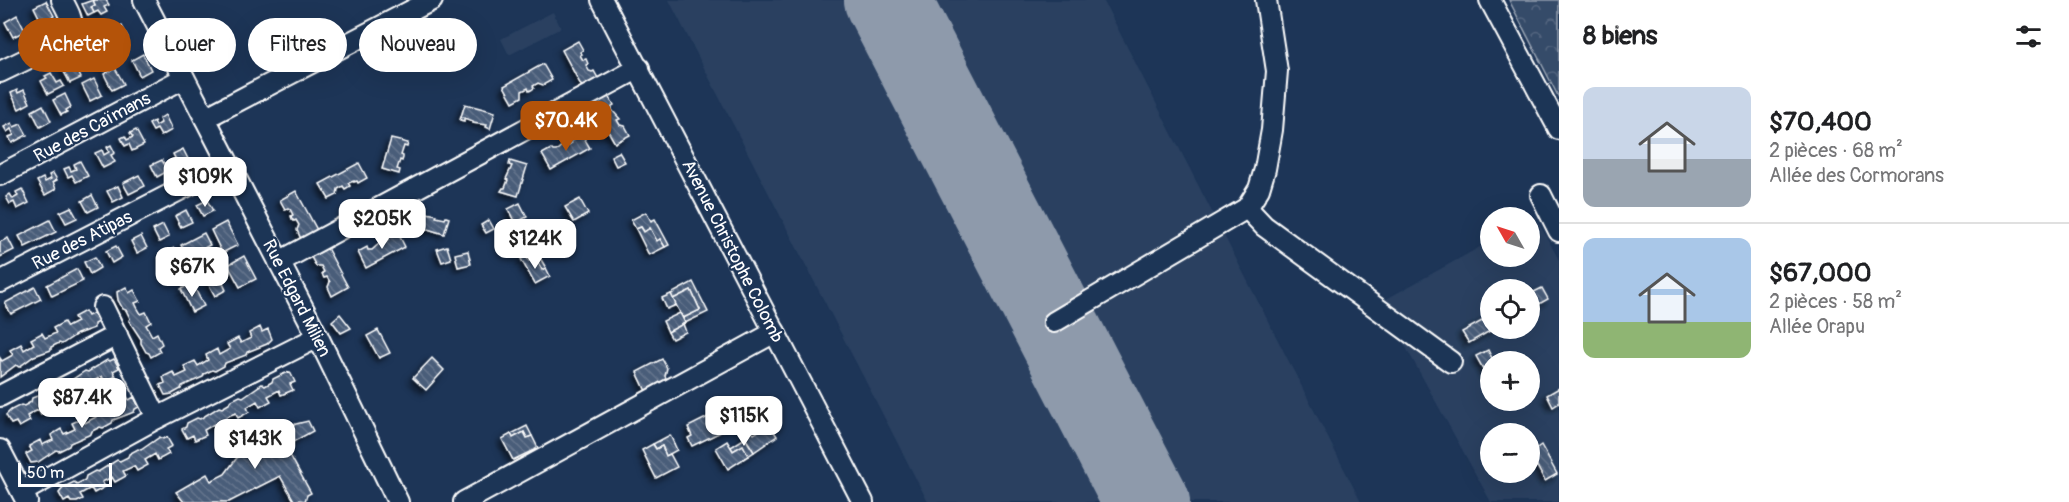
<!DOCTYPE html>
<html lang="fr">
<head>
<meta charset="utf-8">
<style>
	body { margin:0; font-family:Pangolin,sans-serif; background:#f2f2f2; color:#202124; height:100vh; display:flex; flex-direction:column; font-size:22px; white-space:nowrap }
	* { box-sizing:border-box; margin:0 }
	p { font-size:20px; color:#757577 }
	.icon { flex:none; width:33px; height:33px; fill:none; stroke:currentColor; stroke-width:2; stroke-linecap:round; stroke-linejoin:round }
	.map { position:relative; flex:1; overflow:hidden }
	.sheet { display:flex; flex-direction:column; background:#fff; width:510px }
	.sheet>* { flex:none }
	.hud { position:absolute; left:18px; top:18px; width:570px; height:54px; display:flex; gap:12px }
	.needle { width:39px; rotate:309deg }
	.tools { position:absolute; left:1480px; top:207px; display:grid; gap:12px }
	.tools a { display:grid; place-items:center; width:60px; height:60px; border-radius:50%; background:#fff; box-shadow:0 6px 24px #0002; font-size:30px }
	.scale { position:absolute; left:18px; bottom:15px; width:94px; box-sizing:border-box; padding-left:6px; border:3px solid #fff; border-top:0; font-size:16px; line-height:21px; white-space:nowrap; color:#fff; -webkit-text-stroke:4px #1d3557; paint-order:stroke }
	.price { position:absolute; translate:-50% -51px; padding:0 14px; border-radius:12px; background:#fff; color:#222; font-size:20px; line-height:39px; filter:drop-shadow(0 2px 3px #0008) }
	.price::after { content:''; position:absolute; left:50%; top:36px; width:18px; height:14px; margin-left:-9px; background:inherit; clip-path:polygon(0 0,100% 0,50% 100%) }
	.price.selected { background:#b45309; color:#fff }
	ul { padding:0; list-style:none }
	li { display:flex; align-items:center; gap:18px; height:150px; padding:0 24px }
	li+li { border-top:2px solid #e0e0e0 }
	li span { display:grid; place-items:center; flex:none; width:168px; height:120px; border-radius:12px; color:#555 }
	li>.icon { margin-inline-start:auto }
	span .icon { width:72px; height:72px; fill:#fffc; stroke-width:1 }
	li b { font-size:26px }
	h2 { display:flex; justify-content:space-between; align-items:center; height:72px; padding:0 24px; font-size:26px }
	.chip { padding:0 21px; border-radius:27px; background:#fff; box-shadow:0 6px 24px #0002; font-size:21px; line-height:54px }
	.chip.selected { background:#b45309; color:#fff }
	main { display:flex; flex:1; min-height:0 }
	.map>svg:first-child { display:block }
</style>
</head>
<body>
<main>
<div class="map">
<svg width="1559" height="502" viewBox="0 0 1559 502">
	<defs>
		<pattern id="forest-crowns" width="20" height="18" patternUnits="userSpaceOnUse" patternTransform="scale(1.5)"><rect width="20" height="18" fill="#364b69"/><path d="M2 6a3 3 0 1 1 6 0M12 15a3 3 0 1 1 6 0" fill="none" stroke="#546680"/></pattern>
		<pattern id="building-back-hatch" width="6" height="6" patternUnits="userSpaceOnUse" patternTransform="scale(1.5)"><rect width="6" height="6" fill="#4a5d79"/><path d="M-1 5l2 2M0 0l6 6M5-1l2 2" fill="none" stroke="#65758d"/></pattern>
		<filter id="shadow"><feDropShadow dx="-3.5" dy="3.5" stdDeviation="3" flood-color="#0009"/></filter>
	</defs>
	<rect width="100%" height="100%" fill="#1d3557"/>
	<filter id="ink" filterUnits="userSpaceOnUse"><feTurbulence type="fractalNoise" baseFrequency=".0167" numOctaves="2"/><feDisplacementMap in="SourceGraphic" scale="12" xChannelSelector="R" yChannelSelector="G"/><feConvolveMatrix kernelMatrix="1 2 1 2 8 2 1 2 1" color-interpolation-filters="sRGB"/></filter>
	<g filter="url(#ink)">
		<g fill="#2a4161" fill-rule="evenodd">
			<path d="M669,0H1103L1361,502H928Z"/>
			<path d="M553,12L561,28L509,55L501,39Z"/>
			<path d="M1535,216L1559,260V502H1491L1381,302L1491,241V256H1530V219ZM1491,290H1530V328H1491ZM1491,362H1530V400H1491ZM1491,434H1530V472H1491Z"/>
		</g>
		<path fill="url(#forest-crowns)" stroke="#9aa5b4" stroke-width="1.5" d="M1509,0H1559V98Z"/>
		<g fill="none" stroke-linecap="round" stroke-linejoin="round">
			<path stroke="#8e9aab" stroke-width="86" d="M887,0L1147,502"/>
		</g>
		<g fill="url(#building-back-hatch)" stroke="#fff" stroke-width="1.5" filter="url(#shadow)">
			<path d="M93,0H106L109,5L104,7L107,12L101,15L98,11L94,13L91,7L95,5Z"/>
			<path d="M93,0L95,5L91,7L94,13L88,16L82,4Z"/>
			<path d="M46,1L54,16L42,23L34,7Z"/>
			<path d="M17,15L25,31L13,37L5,22Z"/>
			<path d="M114,25L116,30L122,26L128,38L124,40L126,44L120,47L118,43L114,45L111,39L115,37L113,32L108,34L106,29Z"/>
			<path d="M578,41L583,50L580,52L582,54L580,55L583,60L586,59L588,64L586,65L589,71L592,72L594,71L599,80L583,89L562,50Z"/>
			<path d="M102,47L110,63L99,69L90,53Z"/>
			<path d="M143,54L151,70L140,76L132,60Z"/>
			<path d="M73,62L81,78L70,83L62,68Z"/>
			<path d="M543,64L552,80L543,85L538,83L533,86L534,88L531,90L529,91L528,88L522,91V97L513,102L504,86Z"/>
			<path d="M115,68L124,84L112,90L104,74Z"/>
			<path d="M51,73L57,83L61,81L64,86L48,94L41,81L47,78L45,76Z"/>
			<path d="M94,79L102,95L90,101L82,85Z"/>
			<path d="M17,90L18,93L24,90L30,103L19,109L11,93Z"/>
			<path d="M65,94L71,107L66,110L67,112L61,115L53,100Z"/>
			<path d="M609,96L614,105L612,106V110L620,119L617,120L620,125L625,126L630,135L615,143L593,105Z"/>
			<path d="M465,104L495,112L490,129L486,127L487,125L473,123V121L464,118V121L460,120Z"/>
			<path d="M43,105L51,121L40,127L32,111Z"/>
			<path d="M165,115L172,130L161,136L157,129L153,131L149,124L154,121L156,126L161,123L159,119Z"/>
			<path d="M12,123L14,127L21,124L27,135L12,143L9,137L14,135L11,129L7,132L4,127Z"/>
			<path d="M136,130L144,145L132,151L129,144L125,146L121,138L125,136L127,140L133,137L130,133Z"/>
			<path d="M581,133L590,148L551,170L542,154L551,149L553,151H556L565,143L567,146L572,143L571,141L574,140L572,137Z"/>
			<path d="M391,139L408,143L407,147L404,146L401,155L403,156V158L402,161L400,160L397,169L400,170L399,174L382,169Z"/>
			<path d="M111,145L115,153L111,155L115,162L103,168L95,153L102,150L104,155L109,152L107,147Z"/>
			<path d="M183,149L189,161L179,166L173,154Z"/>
			<path d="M619,152L625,162L616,166L611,156Z"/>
			<path d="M162,160L168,171L157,177L151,165Z"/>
			<path d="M80,161L88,176L76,182L72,175L68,177L64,169L69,167L71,171L76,169L74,164Z"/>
			<path d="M510,161L527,166L518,196L501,191L503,188H505L508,180L506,179L512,166L509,165Z"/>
			<path d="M359,163L367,178L358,183L357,181L354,182V181L348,183L350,186L345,189L343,186L338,189L337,195L329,199L320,184Z"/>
			<path d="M53,173L57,180L53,182L56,189L45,195L37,181L43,178L45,182L51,179L49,175Z"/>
			<path d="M139,175L145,186L129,194L123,183Z"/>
			<path d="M118,186L123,197L113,202L107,191Z"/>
			<path d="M22,189L29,203L17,209L14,202L10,204L6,197L10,194L13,199L18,196L16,192Z"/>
			<path d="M296,191L317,230L301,239L297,230L299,225L296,220L294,221L292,219L291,216L293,215L290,209L288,208L285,209L280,200Z"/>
			<path d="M92,195L98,207L88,212L82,201Z"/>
			<path d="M580,199L588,214L574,222L565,207Z"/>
			<path d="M207,200L213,211L203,216L197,205Z"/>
			<path d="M520,203L527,217L515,223L508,209Z"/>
			<path d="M71,207L77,218L66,223L60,212Z"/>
			<path d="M419,209L423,210L422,212L437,215L436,217L445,219L446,217L449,218L444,234L414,225Z"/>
			<path d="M186,210L192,222L181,227L175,216Z"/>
			<path d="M646,212L651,221L655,219L669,245L665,247L660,239L657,241L650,228L644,232L641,227L636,229L631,220Z"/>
			<path d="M50,220L56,232L25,247L19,236Z"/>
			<path d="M489,220L494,229L486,233L481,225Z"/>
			<path d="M226,222L238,245L222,253L211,230Z"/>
			<path d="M163,225L169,237L159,242L153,230Z"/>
			<path d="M641,227L644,232L650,228L657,241L660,239L665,247L649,255L636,229Z"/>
			<path d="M397,231L405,247L366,268L358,252L367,247L368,250H372L381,242L382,244L387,241L386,240L389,239L388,236Z"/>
			<path d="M204,233L210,245L187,257L181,245Z"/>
			<path d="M141,236L147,248L137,253L131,241Z"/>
			<path d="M8,238L14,250L0,257V242Z"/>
			<path d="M116,246L122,257L112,263L106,251Z"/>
			<path d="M447,246L451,259L442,262L437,249Z"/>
			<path d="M174,248L186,271L175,277L163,254Z"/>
			<path d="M327,248L348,287L332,296L328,287L330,282L327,277L324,278L323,276L322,273L324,272L321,266H316L311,257Z"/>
			<path d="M468,251L471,264L458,267L455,254Z"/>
			<path d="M536,251L546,268L542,270L535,257L529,261L526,256Z"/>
			<path d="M244,256L256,279L240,287L228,265Z"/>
			<path d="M526,256L529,261L535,257L542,270L546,268L550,276L535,284L521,259Z"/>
			<path d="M95,257L100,268L90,274L84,262Z"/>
			<path d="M77,269L83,281L52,296L47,285Z"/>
			<path d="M220,277L226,290L215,296L208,283Z"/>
			<path d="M693,282L708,312L685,323L683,318L700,310L691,290L673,299L671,294Z"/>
			<path d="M192,283L204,306L192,312L181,289Z"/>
			<path d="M35,287L41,299L11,314L5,303Z"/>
			<path d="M126,287L129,293L134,290L140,301L135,303L138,309L141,314L146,312L151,322L146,325L152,336L157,333L162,344L158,347L160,352L151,357L149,353L146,352L141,343V339L129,321L130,318L126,310L123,309L118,300L117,292Z"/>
			<path d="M1542,288L1548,299L1530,309V294Z"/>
			<path d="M691,290L700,310L683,318L673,299Z"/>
			<path d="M671,294L676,305L667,309L662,298Z"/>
			<path d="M85,311L88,316L94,313L98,322L94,324V328L77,334L62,344L59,343L51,347V350L34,356L19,367L16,365L0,377V358L2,361L13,355L10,350L21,344L24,350L34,344L31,339L42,333L45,338L56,333L53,328L64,322L67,327L77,322L74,317Z"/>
			<path d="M680,313L685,323L668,332L663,321Z"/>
			<path d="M340,314L351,328L341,333L332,321Z"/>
			<path d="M1491,316V328H1495L1469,343L1462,332Z"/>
			<path d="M683,324L686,332L672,339L668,332Z"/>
			<path d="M260,327L262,332L268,329L272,339L267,344L247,352L246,355L225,363L224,366L215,371L212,370L204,374L203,377L182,386L181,389L172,394L165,395L160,385L165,383L163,377L173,372L176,377L187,372L184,366L195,361L198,366L208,360L206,355L217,349L219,355L230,349L227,344L238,338L241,343L251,338L249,333Z"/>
			<path d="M378,330L390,353L379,358L367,336Z"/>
			<path d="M1488,350L1494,362H1491V383L1476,356Z"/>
			<path d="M432,358L444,370L426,390L413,378Z"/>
			<path d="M114,359L119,368L113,371L116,376L105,382L102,376L92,382L94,387L84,393L81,388L75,391L70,393L73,398L62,404L59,399L54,402L49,404L51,410L41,415L38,410L32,413L27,416L30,421L19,427L16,422L11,424L6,415L11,410L21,405L24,406L31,402L32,398L53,390L54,387L64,382L67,383L85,371L88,372L107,360L110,361Z"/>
			<path d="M662,359L667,368L665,376L667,380L646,391L637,372Z"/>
			<path d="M290,372L295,382L290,384L293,390L281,395L279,390L268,396L271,401L260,407L257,401L247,407L249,412L238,418L236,413L230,415L225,418L228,424L217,429L214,424L204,430L206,435L195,440L193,435L187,438L182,429L186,427L187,423L197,418L200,419L219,407L222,408L229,404L230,401L240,396L243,397L262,384L265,386L272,382L273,379L283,374Z"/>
			<path d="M1559,388V403L1553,407L1547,395Z"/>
			<path d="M126,395L129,400L134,397L139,407L135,409L134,412L113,420L112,423L103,428L100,427L92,431L91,434L70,443L69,446L59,451L56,450L38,462L31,463L26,454L32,451L29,446L40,440L42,445L53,440L51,435L61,429L64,434L75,429L72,423L83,418L85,423L96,417L94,412L105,406L107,412L118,406L115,401Z"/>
			<path d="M731,405L735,414L719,422L714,414Z"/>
			<path d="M714,414L723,431L692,446L688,438L692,436L688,427Z"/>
			<path d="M308,421L313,431L285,446L311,493L307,495L305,501L298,500L295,502L280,476L229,502H184L176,492L207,474L211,481L225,474L236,459L251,445L269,434L288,426Z"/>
			<path d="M769,424L777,436L754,452L744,436L752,431L754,434Z"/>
			<path d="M527,426L532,436L527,438L524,432L513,438L511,434Z"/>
			<path d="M524,432L527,438L532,436L538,448L513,460L502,439L511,434L513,438Z"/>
			<path d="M670,435L677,450L666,456L662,446L656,449L653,444Z"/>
			<path d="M160,437L163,439L167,437L169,441L172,446L166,449L169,454L158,460L155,454L145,460L148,465L137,471L134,466L123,471L126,476L115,482L112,477L102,482L105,487L94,493L91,488L80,494L83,499L77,502H71L69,499L64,502L59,493L64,487L74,482L77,484L85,480L86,476L95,471L98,472L117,460L120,461L128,457L129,454L138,449L141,450Z"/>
			<path d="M745,438L754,452L748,456L743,445L733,451L731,447Z"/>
			<path d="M727,441L733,451L743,445L748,456L728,469L716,448Z"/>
			<path d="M653,444L656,449L662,446L666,456L670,454L677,467L656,478L642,450Z"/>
			<path d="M1541,445L1557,474L1545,481L1530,453Z"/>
		</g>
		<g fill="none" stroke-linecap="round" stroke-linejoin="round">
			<g stroke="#fff" stroke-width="24">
				<g id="minor">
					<path d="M144,0L318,337L398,502"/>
					<path d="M602,0L863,502"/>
					<path d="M1490,0L1559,129"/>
					<path d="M0,72L58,44C79,29 72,19 62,0"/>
					<path d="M205,118L432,0"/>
					<path d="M0,175L184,78"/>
					<path d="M1541,195L1559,231"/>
					<path d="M1247,208L1264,226L1451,362"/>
					<path d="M279,262L639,68"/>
					<path d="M0,282L228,165"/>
					<path d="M103,307L157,418"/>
					<path d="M1054,322L1247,208L1259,189L1265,169L1272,130L1277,71L1266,0"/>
					<path d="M0,396L117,335"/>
					<path d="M0,450L27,502"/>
					<path d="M22,492L157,418L318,337"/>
					<path d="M464,502L775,332"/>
				</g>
			</g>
			<use href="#minor" stroke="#1d3557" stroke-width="20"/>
		</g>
	</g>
	<g text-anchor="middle" stroke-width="4.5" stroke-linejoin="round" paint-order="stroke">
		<g font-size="18" fill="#fff" stroke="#1d3557">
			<text transform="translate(92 127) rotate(-28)" y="6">Rue des Caïmans</text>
			<text transform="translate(82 240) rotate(-27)" y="6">Rue des Atipas</text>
			<text transform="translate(733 251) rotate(63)" y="6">Avenue Christophe Colomb</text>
			<text transform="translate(297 298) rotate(63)" y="6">Rue Edgard Milien</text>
		</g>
	</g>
</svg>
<div class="tools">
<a><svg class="needle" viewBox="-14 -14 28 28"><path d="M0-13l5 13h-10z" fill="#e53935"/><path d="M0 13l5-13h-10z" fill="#757577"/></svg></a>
<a><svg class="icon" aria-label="locate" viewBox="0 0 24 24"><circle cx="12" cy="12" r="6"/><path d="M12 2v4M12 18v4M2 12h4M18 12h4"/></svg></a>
<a>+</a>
<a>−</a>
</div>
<div class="scale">50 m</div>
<b class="price selected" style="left:566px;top:152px">$70.4K</b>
<b class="price" style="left:205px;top:208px">$109K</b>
<b class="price" style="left:382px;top:250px">$205K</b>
<b class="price" style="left:535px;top:270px">$124K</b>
<b class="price" style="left:192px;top:298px">$67K</b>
<b class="price" style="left:82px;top:429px">$87.4K</b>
<b class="price" style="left:744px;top:447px">$115K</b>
<b class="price" style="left:255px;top:470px">$143K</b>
<div class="hud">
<a class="chip selected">Acheter</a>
<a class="chip">Louer</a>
<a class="chip">Filtres</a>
<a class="chip">Nouveau</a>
</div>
</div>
<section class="sheet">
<h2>8 biens<svg class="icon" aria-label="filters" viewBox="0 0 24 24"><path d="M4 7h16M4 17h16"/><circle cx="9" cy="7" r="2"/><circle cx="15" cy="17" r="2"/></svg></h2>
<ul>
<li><span style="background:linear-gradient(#c9d6e8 60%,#9aa5b1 0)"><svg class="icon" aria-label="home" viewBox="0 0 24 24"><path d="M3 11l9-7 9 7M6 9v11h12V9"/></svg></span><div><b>$70,400</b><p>2 pièces · 68 m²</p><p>Allée des Cormorans</p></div></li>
<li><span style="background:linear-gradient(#a9c7e8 70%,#8fb573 0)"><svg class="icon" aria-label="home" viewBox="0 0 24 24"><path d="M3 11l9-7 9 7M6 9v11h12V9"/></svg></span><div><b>$67,000</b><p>2 pièces · 58 m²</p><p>Allée Orapu</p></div></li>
</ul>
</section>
</main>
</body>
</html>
